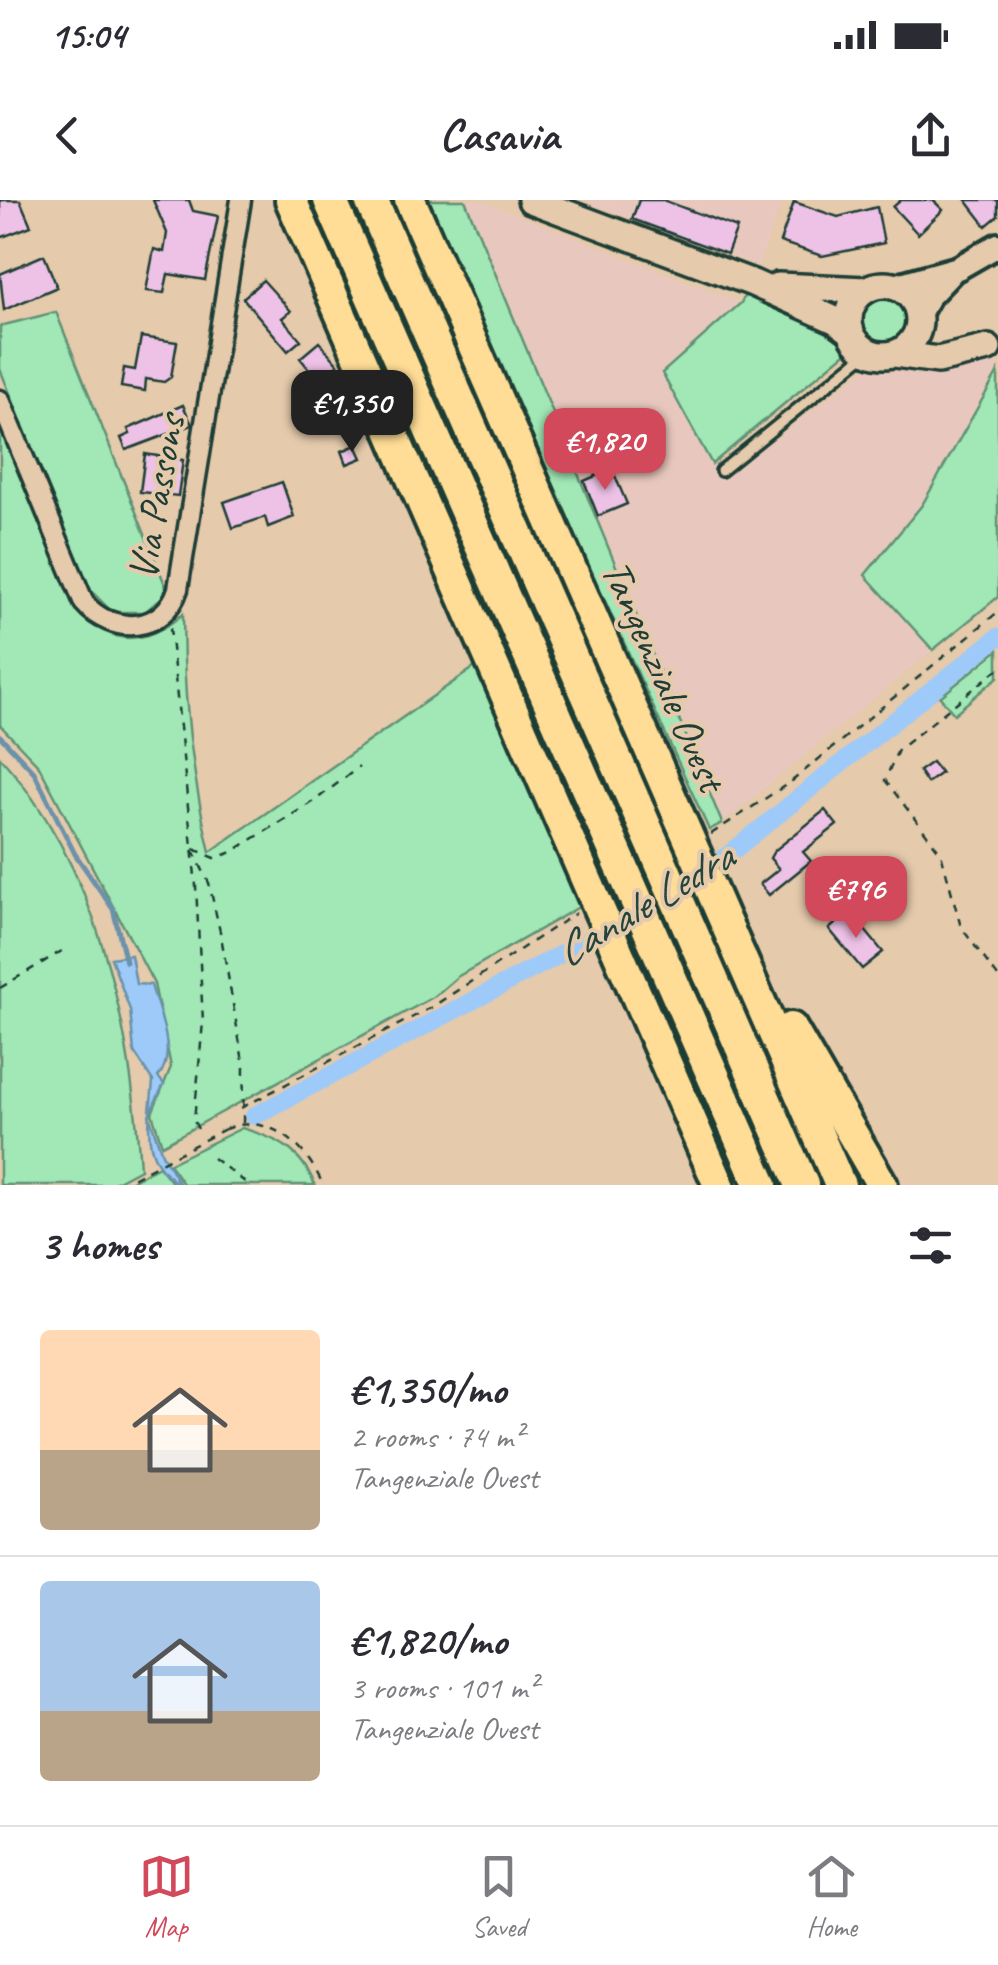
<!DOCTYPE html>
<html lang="en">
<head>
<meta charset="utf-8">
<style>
	body { margin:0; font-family:Caveat,sans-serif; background:#f2f2f3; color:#2b2b33; height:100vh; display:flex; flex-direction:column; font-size:38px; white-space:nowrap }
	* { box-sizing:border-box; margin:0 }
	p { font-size:32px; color:#7c7c81 }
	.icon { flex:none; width:55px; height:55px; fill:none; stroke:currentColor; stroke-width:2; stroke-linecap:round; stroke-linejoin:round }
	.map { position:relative; height:985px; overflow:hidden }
	.side { display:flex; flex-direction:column; background:#fff; flex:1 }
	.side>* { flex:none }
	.price { position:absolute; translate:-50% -85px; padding:0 22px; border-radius:20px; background:#d1495b; color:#fff; font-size:32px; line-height:65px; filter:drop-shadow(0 2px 5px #0008) }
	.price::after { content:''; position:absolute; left:50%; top:60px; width:30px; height:22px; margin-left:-15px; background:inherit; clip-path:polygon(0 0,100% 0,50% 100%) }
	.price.on { background:#222; color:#fff }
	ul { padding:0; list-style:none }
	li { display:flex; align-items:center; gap:30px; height:250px; padding:0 40px }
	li+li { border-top:2px solid #e1e1e2 }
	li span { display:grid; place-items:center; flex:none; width:280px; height:200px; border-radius:10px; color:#555 }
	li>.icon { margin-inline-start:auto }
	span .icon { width:120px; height:120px; fill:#fffc; stroke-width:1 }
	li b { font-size:42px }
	h2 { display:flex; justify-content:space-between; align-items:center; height:120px; padding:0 40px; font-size:42px }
	.status { display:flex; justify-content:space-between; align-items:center; height:70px; padding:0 50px; background:#fff; direction:ltr }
	.status svg { height:28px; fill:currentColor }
	header { display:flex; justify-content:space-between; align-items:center; height:130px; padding:0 40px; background:#fff; font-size:45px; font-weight:700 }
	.menu { display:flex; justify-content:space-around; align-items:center; height:140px; border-top:2px solid #e1e1e2; background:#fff; font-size:28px; color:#7c7c81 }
	.menu a { display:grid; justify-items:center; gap:5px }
	.menu .on { color:#d1495b }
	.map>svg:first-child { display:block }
</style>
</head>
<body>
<div class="status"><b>15:04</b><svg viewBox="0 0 49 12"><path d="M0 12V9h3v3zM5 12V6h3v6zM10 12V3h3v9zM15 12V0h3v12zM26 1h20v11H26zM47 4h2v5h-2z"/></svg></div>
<header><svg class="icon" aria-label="back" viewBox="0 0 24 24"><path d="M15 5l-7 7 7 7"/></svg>Casavia<svg class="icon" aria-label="share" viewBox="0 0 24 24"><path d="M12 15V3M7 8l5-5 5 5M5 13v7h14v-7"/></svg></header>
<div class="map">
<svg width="998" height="985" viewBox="0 0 998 985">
	<rect width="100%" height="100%" fill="#e5caac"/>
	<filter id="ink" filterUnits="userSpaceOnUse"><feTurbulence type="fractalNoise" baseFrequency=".01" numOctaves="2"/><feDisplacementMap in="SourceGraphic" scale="20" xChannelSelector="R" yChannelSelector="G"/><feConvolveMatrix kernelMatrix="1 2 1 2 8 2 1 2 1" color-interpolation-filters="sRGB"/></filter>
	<g filter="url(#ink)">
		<g fill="#e8c8be">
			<path d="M465,0H480L741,103L662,173L712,264L727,276L868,167L938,169L998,158V172L922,305L865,375L933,450L722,623Z"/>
			<path d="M581,0H783L758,66Z"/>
		</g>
		<g fill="#a1e8b6" stroke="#609275" stroke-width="2.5">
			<path d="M423,0H465L722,623L709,630Z"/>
			<path d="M748,89L826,126L850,149L712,264L662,173L741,103Z"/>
			<circle cx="884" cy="121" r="24"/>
			<path d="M56,112L168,392L145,412H112L90,390L0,169V126Z"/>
			<path d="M998,172V397L933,450L865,375L922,305Z"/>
			<path d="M0,217C14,253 29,290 43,326C69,391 100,482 183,414C183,496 191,572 210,652L478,465L584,704L457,777L435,796L162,945L152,913L171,867L154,784L39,566L0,525Z"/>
			<path d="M998,450V477L954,514L940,497Z"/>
			<path d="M0,557C99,667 131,825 140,969L110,985H0Z"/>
			<path d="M242,928C278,939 300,949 315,985H184L169,964Z"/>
			<path d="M159,966L174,985H124Z"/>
		</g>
		<path fill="#9dcaf8" stroke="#6b92aa" stroke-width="2.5" d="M131,755L136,784L151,785C159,814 178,853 158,877L164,884L149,915L162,954L180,985C138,958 150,922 153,881L134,852L130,810L111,758Z"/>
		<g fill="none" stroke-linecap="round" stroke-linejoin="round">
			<path stroke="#6b92aa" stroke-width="5" d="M0,536L34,572L75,654L113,709L126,762"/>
			<path stroke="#9dcaf8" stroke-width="18" d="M254,916L603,732L723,659L998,437"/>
		</g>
		<g fill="#eec2e7" stroke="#1f3d34" stroke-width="2.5">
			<path d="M0,0H20L31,26L0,38Z"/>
			<path d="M153,0H189L193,11L218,16L205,80L168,74L164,93L146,91L154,49L164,52L167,33Z"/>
			<path d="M639,0H663L737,28L727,54L632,19Z"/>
			<path d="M901,0H933L943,10L918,34L893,7Z"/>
			<path d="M966,0H998V16L986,26Z"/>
			<path d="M794,2L838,17L877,7L884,43L822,56L780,42Z"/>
			<path d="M44,55L57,87L4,110L0,74Z"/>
			<path d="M263,80L291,111L282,118L301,140L288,151L243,98Z"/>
			<path d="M141,137L177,142L171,177L164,182L146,179L145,191L121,187L124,168L135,170Z"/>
			<path d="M319,142L338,164L318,180L300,158Z"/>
			<path d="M183,205L192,225L126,250L121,238L130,234L128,229Z"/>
			<path d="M356,245L362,258L347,264L342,251Z"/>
			<path d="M145,254L183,260L178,296L140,292Z"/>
			<path d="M612,269L627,304L598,316L584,281Z"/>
			<path d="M282,282L294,317L268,327L265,317L233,328L224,302Z"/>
			<path d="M932,562L941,573L927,583L919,571Z"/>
			<path d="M825,610L837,625L803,652L811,661L769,695L760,684L779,669L770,658L774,651Z"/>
			<path d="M850,712L883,752L862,769L829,729Z"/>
		</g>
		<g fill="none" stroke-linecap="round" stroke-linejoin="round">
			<g stroke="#1f3d34" stroke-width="16">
				<path id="service" d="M721,271L868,152"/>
			</g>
			<g stroke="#1f3d34" stroke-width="25">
				<path id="minor" d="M0,200L84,403C112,436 164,433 178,389L241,0"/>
			</g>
			<g stroke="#1f3d34" stroke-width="30">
				<g id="tertiary">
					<path d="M894,86L958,68L998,45"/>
					<path d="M919,114L929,96L950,74"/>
				</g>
			</g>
			<g stroke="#1f3d34" stroke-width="32">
				<g id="secondary">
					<path d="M531,0L753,83L835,120L850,131"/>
					<circle cx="884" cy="120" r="35"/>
					<path d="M778,86L866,90"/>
					<path d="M895,154L938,160L988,148"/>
				</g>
			</g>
			<g stroke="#1f3d34" stroke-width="38">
				<g id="trunk">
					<path d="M291,0L719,985"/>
					<path d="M410,0L840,985"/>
					<path d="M791,828L882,985"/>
				</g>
			</g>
			<g stroke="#1f3d34" stroke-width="40">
				<g id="motorway">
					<path d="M330,0L761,985"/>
					<path d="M371,0L802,985"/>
				</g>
			</g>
			<g stroke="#1f3d34" stroke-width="2.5" stroke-dasharray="8 8" stroke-linecap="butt">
				<path d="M170,428L196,686L203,822L194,921L198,929"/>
				<path d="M998,469L898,550L885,580L941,653L961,727L998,777"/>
				<path d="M711,634L792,581L998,412"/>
				<path d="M194,649L215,658L230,653L313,602L359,567"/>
				<path d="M193,650L209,683L221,736L244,867L243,923"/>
				<path d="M0,788L65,749"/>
				<path d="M241,908L432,807L576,713"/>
				<path d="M225,929C270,911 306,946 323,985"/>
				<path d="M213,958L249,985"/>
			</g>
			<use href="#service" stroke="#e5caac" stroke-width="9"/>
			<use href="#minor" stroke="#e5caac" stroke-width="18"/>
			<use href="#tertiary" stroke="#e5caac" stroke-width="22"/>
			<use href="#secondary" stroke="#e5caac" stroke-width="25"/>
			<use href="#trunk" stroke="#ffdd96" stroke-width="30"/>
			<use href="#motorway" stroke="#ffdd96" stroke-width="32"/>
			<path stroke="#1f3d34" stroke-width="2.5" stroke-dasharray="8 8" stroke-linecap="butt" d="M119,985L225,929"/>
		</g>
	</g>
	<g text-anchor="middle" stroke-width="8" stroke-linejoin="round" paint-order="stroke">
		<g font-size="42" fill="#1f3d34" stroke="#e5caac">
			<text transform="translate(155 297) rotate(-80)" y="15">Via Passons</text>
			<text transform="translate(665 475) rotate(66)" y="15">Tangenziale Ovest</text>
		</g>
		<g font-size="45" font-style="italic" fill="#25443e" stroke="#e5caac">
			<text transform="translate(643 703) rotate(-31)" y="16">Canale Ledra</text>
		</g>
	</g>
</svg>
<b class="price on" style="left:352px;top:255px">€1,350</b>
<b class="price" style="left:605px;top:293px">€1,820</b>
<b class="price" style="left:856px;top:741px">€796</b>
</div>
<section class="side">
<h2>3 homes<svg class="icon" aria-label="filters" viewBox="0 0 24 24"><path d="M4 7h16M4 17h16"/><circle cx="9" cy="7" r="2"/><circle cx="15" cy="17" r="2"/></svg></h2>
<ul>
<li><span style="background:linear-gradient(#ffd9b3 60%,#b9a48a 0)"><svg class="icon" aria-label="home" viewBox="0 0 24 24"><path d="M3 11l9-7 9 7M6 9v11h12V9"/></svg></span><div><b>€1,350/mo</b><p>2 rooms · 74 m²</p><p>Tangenziale Ovest</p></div></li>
<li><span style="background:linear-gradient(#a9c7e8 65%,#b9a48a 0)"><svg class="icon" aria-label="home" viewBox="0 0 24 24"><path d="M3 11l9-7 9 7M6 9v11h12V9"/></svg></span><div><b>€1,820/mo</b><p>3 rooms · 101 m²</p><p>Tangenziale Ovest</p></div></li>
</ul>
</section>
<nav class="menu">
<a class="on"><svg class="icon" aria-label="map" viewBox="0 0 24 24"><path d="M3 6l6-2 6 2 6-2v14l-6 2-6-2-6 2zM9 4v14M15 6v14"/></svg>Map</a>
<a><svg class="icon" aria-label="saved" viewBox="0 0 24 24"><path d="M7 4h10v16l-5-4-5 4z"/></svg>Saved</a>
<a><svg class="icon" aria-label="home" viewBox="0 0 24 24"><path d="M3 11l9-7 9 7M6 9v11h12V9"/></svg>Home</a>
</nav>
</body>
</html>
